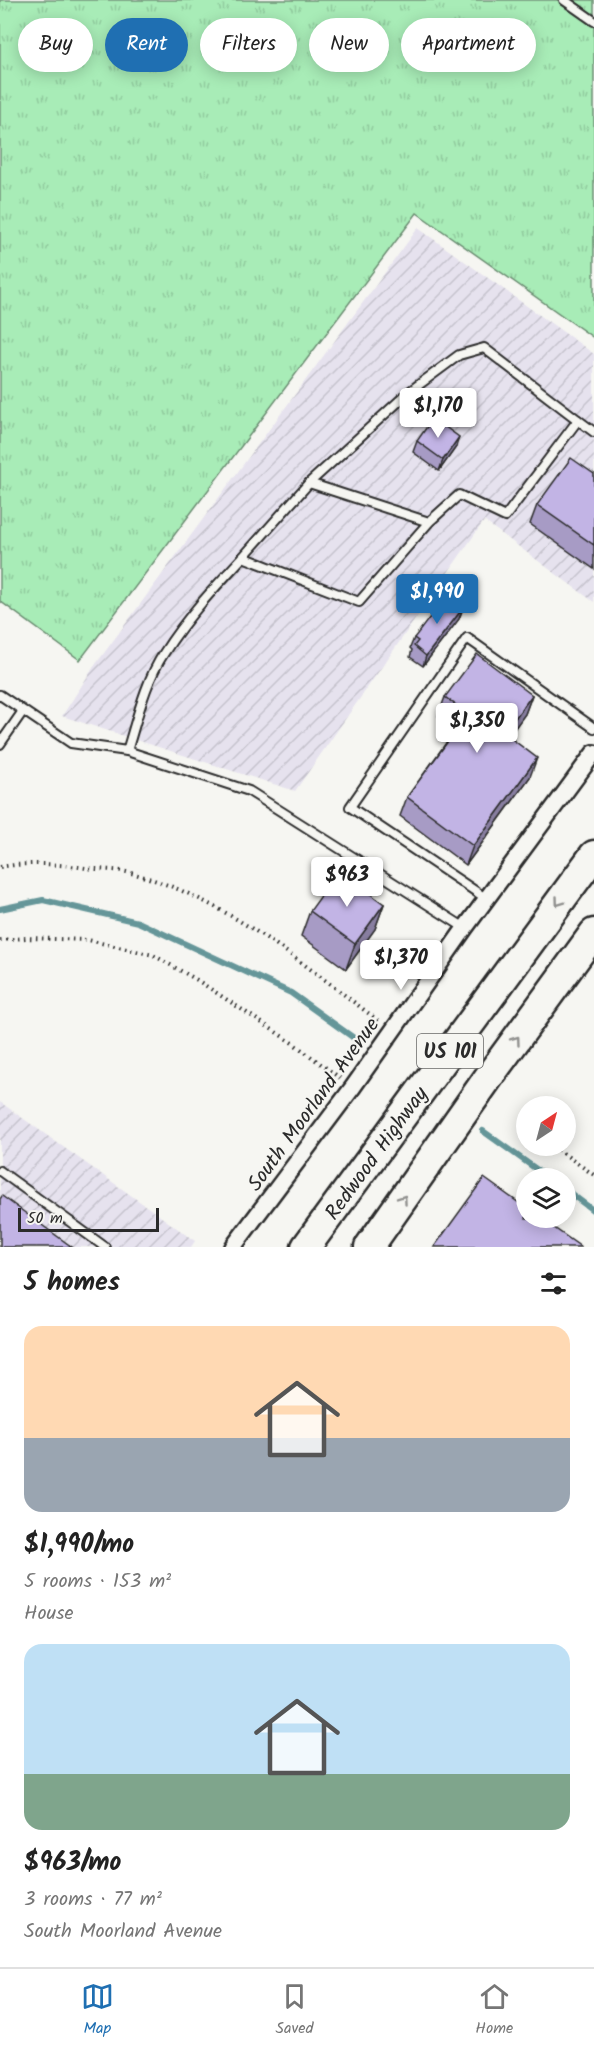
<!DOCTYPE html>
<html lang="en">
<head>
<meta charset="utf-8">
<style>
	body { margin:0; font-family:Kalam,sans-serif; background:#f6f6f6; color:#222; height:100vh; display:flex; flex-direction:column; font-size:22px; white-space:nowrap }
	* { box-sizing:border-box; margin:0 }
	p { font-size:20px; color:#767676 }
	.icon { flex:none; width:33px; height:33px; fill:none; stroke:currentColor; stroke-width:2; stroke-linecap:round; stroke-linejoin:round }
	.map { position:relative; height:1247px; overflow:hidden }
	.sheet { display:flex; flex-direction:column; background:#fff; flex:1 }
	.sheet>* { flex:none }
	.hud { position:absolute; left:18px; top:18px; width:558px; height:54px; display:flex; gap:12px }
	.needle { width:39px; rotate:36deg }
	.controls { position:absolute; left:516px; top:1096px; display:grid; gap:12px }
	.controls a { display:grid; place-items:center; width:60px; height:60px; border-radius:50%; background:#fff; box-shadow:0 3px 15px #0003; font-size:30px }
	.scale { position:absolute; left:18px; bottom:15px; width:141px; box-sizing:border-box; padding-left:6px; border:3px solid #2b2b2b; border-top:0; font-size:16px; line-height:21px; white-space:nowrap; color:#2b2b2b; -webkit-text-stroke:4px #f6f6f2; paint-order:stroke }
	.price { position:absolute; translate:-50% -51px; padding:0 14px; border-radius:6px; background:#fff; color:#222; font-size:20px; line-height:39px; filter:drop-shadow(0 2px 3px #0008) }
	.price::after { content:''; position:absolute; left:50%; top:36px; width:18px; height:14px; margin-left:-9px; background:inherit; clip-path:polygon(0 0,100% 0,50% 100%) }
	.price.current { background:#1f6fb2; color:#fff }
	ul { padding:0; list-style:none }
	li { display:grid; align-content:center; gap:12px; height:318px; padding:0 24px }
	li span { display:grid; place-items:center; height:186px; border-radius:18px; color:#555 }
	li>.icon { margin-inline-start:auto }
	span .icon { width:108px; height:108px; fill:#fffc; stroke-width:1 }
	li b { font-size:26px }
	h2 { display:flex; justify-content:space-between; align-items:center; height:72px; padding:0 24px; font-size:26px }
	.chip { padding:0 21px; border-radius:27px; background:#fff; box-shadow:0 3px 15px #0003; font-size:21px; line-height:54px }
	.chip.current { background:#1f6fb2; color:#fff }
	.menu { display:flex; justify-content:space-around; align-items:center; height:84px; border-top:2px solid #e0e0e0; background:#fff; font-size:16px; color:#767676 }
	.menu a { display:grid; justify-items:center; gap:3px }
	.menu .current { color:#1f6fb2 }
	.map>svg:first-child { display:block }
</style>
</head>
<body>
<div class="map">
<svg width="594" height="1247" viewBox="0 0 594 1247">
	<defs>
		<pattern id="industrial-furrows" width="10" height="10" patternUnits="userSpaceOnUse" patternTransform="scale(1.5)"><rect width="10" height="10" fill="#e6e2ee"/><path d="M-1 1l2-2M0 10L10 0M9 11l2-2" fill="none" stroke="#c5c2cc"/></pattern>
		<pattern id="grass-tufts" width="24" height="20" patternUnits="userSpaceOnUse" patternTransform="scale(1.5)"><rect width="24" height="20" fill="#a8ecb7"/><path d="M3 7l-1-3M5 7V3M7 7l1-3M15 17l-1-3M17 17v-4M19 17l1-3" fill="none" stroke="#91cb9e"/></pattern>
	</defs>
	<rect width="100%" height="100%" fill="#f6f6f2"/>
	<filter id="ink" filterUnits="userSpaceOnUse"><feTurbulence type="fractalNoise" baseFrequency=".0167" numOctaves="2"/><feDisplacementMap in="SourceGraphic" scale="12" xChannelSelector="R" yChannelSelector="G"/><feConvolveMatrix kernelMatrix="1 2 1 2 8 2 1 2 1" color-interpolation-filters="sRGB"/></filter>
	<g filter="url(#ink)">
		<g fill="url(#industrial-furrows)">
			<path d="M418,228L594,354V602L484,521L295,791L62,716L93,668Z"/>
			<path d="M0,1102L195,1241L191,1247H0Z"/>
		</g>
		<path fill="url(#grass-tufts)" stroke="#6a8c71" stroke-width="1.5" d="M0,0H594V338L417,213L80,660L0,601Z"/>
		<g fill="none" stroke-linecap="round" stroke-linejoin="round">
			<g stroke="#659699" stroke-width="6">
				<path d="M0,909L43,900L138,922L291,993L358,1041"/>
				<path d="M483,1131L550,1179"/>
				<path d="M566,1190L594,1211"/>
			</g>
			<g stroke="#2b2b2b" stroke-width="12">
				<g id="service">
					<path d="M564,0L594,21"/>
					<path d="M309,483L429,522"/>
					<path d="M243,557L309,483L409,392L459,355L484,348L578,420"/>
					<path d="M0,695L71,743L127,751"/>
					<path d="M0,744L23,711"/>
					<path d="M487,899L350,807L467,638L594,728"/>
					<path d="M465,928L249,791L127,751C137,719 145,682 164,653C186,618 215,587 243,557L359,602L429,522L459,495L505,517L578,420L594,432"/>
					<path d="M0,1171L105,1247"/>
				</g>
			</g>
			<g stroke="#2b2b2b" stroke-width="20">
				<path id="minor" d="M233,1247L353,1087L465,928L594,753"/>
			</g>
			<g stroke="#2b2b2b" stroke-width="33">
				<g id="motorway">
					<path d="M306,1247L594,855"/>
					<path d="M369,1247L488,1078L594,933"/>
				</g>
			</g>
			<g stroke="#2b2b2b" stroke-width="4" stroke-dasharray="1.5 4.5" stroke-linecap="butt">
				<path d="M0,867C29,862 58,864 86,868C100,870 114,869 127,872C223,896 303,964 380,1022"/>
				<path d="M0,940L26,938L88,940L153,955L197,980L294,1044L340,1078"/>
				<path d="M523,1125L526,1127"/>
				<path d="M553,1146L594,1175"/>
			</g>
			<use href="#service" stroke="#f6f6f2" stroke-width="8"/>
			<use href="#minor" stroke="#f6f6f2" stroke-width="15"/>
			<use href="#motorway" stroke="#f6f6f2" stroke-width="28"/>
		</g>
		<g fill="#a79bc5" stroke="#2b2b2b" stroke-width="1.5">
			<path d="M417,441L456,447L439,471L413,452Z"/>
			<path d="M594,474V569L530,524L537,505Z"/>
			<path d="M463,608L459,619L423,666L410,657L412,650L410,648L414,638Z"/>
			<path d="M532,695L525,714L508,737L530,777L466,865L400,816L407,797L456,729L438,716L445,697Z"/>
			<path d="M384,904L375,929L346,969L301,936L310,911Z"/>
		</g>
		<g fill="#887ea0" stroke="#2b2b2b" stroke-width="1.5">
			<path d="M459,437L456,447L439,471L443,460Z"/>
			<path d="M463,608L459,619L423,666L426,656Z"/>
			<path d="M532,695L525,714L497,753L504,733Z"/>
			<path d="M537,758L530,777L466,865L473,846Z"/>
			<path d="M384,904L375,929L346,969L355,944Z"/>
		</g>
		<g fill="#c2b4e5" stroke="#2b2b2b" stroke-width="1.5">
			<path d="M433,418L459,437L443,460L417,441Z"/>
			<path d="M571,458L594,474V545L537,505Z"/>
			<path d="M446,596L463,608L426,656L414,646L418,641L414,638Z"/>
			<path d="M477,654L532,695L504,733L537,758L473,846L407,797L468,714L445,697Z"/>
			<path d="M339,871L384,904L355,944L310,911Z"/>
			<path d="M484,1178L526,1208V1218H540L581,1247H434Z"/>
			<path d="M2,1196L72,1247H0V1199Z"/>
		</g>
		<defs><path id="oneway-chevron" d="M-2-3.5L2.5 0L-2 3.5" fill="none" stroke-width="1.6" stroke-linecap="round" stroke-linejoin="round" transform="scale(1.5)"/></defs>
		<g stroke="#90908e">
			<use href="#oneway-chevron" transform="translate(559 902) rotate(126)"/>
			<use href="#oneway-chevron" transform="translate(516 1040) rotate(-54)"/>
			<use href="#oneway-chevron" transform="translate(403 1199) rotate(-55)"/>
		</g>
	</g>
	<g text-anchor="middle" stroke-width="4.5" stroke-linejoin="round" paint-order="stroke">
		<rect fill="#f6f6f2" stroke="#686867" stroke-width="1.5" x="417" y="1034" width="66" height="34" rx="4.5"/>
		<g font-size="20" font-weight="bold" fill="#2b2b2b">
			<text x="450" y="1058">US 101</text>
		</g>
		<g font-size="21" fill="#2b2b2b" stroke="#f6f6f2">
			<text transform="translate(313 1104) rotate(-54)" y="7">South Moorland Avenue</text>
			<text transform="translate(376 1153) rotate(-54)" y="7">Redwood Highway</text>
		</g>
	</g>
</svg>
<div class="controls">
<a><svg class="needle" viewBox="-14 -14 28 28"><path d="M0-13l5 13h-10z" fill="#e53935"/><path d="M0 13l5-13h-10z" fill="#767676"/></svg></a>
<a><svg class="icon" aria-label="layers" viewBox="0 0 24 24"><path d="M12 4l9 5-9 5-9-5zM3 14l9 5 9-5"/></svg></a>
</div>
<div class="scale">50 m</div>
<b class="price" style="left:438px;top:439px">$1,170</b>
<b class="price current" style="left:437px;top:625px">$1,990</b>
<b class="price" style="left:477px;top:754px">$1,350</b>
<b class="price" style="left:347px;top:908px">$963</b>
<b class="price" style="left:401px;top:991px">$1,370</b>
<div class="hud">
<a class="chip">Buy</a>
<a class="chip current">Rent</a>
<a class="chip">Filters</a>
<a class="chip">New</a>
<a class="chip">Apartment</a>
</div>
</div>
<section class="sheet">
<h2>5 homes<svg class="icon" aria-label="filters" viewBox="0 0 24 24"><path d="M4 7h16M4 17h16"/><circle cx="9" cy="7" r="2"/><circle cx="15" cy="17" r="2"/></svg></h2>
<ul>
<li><span style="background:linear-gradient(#ffd9b3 60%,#9aa5b1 0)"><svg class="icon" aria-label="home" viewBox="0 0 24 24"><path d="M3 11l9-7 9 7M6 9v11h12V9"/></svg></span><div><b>$1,990/mo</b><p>5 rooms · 153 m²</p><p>House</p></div></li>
<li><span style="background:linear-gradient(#bfe0f5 70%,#7fa58c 0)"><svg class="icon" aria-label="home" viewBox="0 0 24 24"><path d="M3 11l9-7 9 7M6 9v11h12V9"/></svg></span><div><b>$963/mo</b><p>3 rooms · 77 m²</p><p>South Moorland Avenue</p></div></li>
</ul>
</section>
<nav class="menu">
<a class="current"><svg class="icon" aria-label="map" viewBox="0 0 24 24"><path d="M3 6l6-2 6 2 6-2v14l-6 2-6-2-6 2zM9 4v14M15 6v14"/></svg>Map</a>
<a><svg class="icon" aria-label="saved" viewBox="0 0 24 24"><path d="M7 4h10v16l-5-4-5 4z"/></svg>Saved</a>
<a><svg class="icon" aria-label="home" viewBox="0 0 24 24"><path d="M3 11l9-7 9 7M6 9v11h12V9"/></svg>Home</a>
</nav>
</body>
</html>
